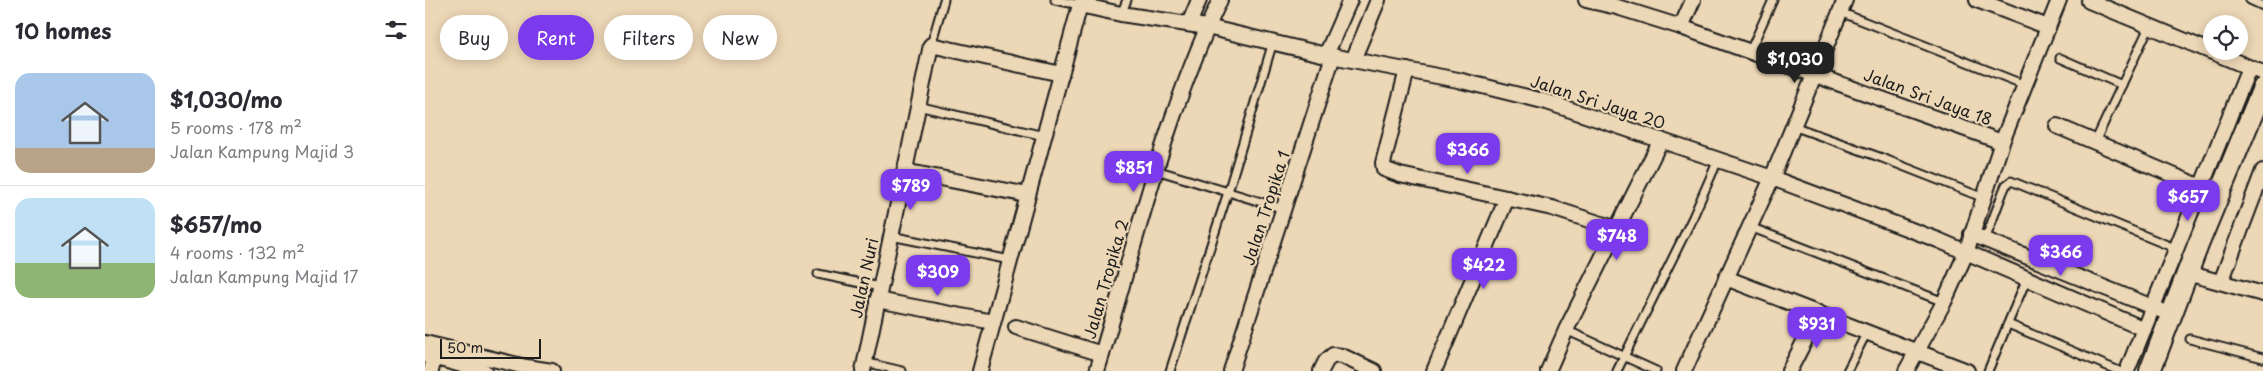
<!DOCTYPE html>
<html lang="en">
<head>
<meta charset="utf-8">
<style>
	body { margin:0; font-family:"Playpen Sans",sans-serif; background:#f2f2f3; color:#2b2b33; height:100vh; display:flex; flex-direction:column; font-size:19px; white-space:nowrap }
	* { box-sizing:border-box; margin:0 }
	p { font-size:16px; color:#7c7c81 }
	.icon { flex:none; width:28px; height:28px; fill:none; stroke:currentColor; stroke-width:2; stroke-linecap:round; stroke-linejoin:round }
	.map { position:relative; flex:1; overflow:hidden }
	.drawer { display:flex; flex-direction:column; background:#fff; width:425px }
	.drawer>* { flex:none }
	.guide { position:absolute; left:15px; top:15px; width:475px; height:45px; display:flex; gap:10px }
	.fabs { position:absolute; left:1778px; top:15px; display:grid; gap:10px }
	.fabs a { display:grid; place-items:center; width:45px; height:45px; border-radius:50%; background:#fff; box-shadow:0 2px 12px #0003; font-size:25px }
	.scale { position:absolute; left:15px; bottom:12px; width:101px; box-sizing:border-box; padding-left:5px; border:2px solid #1c1c1c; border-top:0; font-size:14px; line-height:18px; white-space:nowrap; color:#1c1c1c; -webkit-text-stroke:4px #ecd7b6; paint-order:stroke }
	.price { position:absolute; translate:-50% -42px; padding:0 11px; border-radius:10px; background:#7c3aed; color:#fff; font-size:16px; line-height:32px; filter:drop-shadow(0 1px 2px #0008) }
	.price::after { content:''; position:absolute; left:50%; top:30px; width:15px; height:11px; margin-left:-8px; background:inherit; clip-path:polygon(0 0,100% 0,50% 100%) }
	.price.active { background:#222; color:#fff }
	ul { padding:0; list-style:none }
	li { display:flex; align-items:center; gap:15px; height:125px; padding:0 15px }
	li+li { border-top:1px solid #e1e1e2 }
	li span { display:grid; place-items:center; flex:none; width:140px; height:100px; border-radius:15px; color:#555 }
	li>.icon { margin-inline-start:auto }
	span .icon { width:60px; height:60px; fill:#fffc; stroke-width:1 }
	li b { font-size:21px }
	h2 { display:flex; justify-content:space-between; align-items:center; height:60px; padding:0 15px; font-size:21px }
	.tag { padding:0 18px; border-radius:22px; background:#fff; box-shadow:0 2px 12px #0003; font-size:18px; line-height:45px }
	.tag.active { background:#7c3aed; color:#fff }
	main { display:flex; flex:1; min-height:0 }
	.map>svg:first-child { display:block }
</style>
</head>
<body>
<main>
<section class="drawer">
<h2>10 homes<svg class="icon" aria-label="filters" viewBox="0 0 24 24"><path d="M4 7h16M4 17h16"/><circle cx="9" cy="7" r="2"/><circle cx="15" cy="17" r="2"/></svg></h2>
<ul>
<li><span style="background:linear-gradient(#a9c7e8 75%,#b9a48a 0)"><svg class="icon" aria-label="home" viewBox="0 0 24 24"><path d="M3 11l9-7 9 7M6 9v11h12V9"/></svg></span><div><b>$1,030/mo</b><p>5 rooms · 178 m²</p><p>Jalan Kampung Majid 3</p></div></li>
<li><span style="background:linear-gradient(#bfe0f5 65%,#8fb573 0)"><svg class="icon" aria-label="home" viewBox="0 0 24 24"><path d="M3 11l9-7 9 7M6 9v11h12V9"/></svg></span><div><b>$657/mo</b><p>4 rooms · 132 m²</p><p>Jalan Kampung Majid 17</p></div></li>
</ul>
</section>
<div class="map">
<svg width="1838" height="371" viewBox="0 0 1838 371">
	<rect width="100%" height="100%" fill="#ecd7b6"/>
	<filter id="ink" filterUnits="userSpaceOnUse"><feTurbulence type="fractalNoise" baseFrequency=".02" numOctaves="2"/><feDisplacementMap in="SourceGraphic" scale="10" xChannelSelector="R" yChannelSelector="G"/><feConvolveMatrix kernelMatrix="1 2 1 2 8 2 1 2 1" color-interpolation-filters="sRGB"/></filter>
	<g filter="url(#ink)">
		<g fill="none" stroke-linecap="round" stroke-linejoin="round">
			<g stroke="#1c1c1c" stroke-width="11">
				<g id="lane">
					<path d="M630,0L655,5"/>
					<path d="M1825,0L1838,6"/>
					<path d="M1415,12L1600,85"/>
					<path d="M696,14L702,0"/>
					<path d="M506,45L519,0"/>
					<path d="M1325,51L1348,0"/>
					<path d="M1635,58L1697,85"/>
					<path d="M493,106L619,136"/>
					<path d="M1368,126L1457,158L1559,198"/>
					<path d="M1670,142L1724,27"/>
					<path d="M731,170L859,209"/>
					<path d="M1325,227L1519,302"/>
					<path d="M466,236L585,260"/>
					<path d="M1560,240L1578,192L1581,185L1586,181L1752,249"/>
					<path d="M393,274L455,287"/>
					<path d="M1583,324L1694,371"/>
					<path d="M1141,330L1231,371"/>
					<path d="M1765,339L1838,358"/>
					<path d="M439,362L477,371"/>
					<path d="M745,371L803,192L848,42"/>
					<path d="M1192,371L1268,217L1293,160"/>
					<path d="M1422,371L1442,332"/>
					<path d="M1563,371L1602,278"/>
				</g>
			</g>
			<g stroke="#1c1c1c" stroke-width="18">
				<g id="street">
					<path d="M1161,0L1192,7L1256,27L1577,142"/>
					<path d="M1552,0L1623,27"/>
					<path d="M1664,1L1838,73"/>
					<path d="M764,24L774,0"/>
					<path d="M1256,27L1268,0"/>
					<path d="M901,55L925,0"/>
					<path d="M928,60L953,0"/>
					<path d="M982,70L958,163L959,169L975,175L1127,208L1192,229"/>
					<path d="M1632,126L1783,190"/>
					<path d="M479,171L603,195"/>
					<path d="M1546,234L1735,310"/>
					<path d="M1762,273L1838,294"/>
					<path d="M1301,278L1542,371"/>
					<path d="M1796,282L1838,171"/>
					<path d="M452,300L568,322"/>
					<path d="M591,327L677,354"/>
					<path d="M0,343L101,367L127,371"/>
					<path d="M0,355L59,371"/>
					<path d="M6,371L9,358"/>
					<path d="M438,371L506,45L636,74"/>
					<path d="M555,371L655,5L696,14L782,27L901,55L1033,80L1122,102L1347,178L1513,240L1719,329"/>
					<path d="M672,371C710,246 739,118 795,0"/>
					<path d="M806,371L908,56"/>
					<path d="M896,371L901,361L908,355L917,356L949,371"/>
					<path d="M1009,371L1082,198"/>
					<path d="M1123,371L1141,330L1236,140"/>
					<path d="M1259,371L1347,178L1420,0"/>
					<path d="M1364,371L1394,313"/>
					<path d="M1481,371L1519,302L1541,253L1577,142L1634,0"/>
					<path d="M1702,371L1824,68"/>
				</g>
			</g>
			<g stroke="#1c1c1c" stroke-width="24">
				<path id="secondary" d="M1725,371L1773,245L1838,88"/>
			</g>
			<use href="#lane" stroke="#ecd7b6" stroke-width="7"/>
			<use href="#street" stroke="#ecd7b6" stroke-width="14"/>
			<use href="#secondary" stroke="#ecd7b6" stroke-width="20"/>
		</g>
	</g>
	<g text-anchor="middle" stroke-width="4.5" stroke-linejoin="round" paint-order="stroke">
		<g font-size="16" fill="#1c1c1c" stroke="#ecd7b6">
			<text transform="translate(1503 97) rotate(20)" y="6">Jalan Sri Jaya 18</text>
			<text transform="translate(1173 102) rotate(18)" y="6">Jalan Sri Jaya 20</text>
			<text transform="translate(841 208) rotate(-72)" y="6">Jalan Tropika 1</text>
			<text transform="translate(439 278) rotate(-78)" y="6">Jalan Nuri</text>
			<text transform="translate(681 279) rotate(-74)" y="6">Jalan Tropika 2</text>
		</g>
	</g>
</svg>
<div class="fabs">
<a><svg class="icon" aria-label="locate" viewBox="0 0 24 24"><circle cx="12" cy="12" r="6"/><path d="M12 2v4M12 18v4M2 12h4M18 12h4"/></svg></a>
</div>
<div class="scale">50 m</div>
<b class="price active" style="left:1370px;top:84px">$1,030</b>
<b class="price" style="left:1043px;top:175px">$366</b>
<b class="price" style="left:709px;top:193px">$851</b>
<b class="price" style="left:486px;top:211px">$789</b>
<b class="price" style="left:1763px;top:222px">$657</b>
<b class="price" style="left:1192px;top:261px">$748</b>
<b class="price" style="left:1636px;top:277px">$366</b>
<b class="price" style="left:1059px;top:290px">$422</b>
<b class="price" style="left:513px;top:297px">$309</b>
<b class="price" style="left:1392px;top:349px">$931</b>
<div class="guide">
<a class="tag">Buy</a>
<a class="tag active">Rent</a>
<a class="tag">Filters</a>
<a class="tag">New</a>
</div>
</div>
</main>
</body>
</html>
